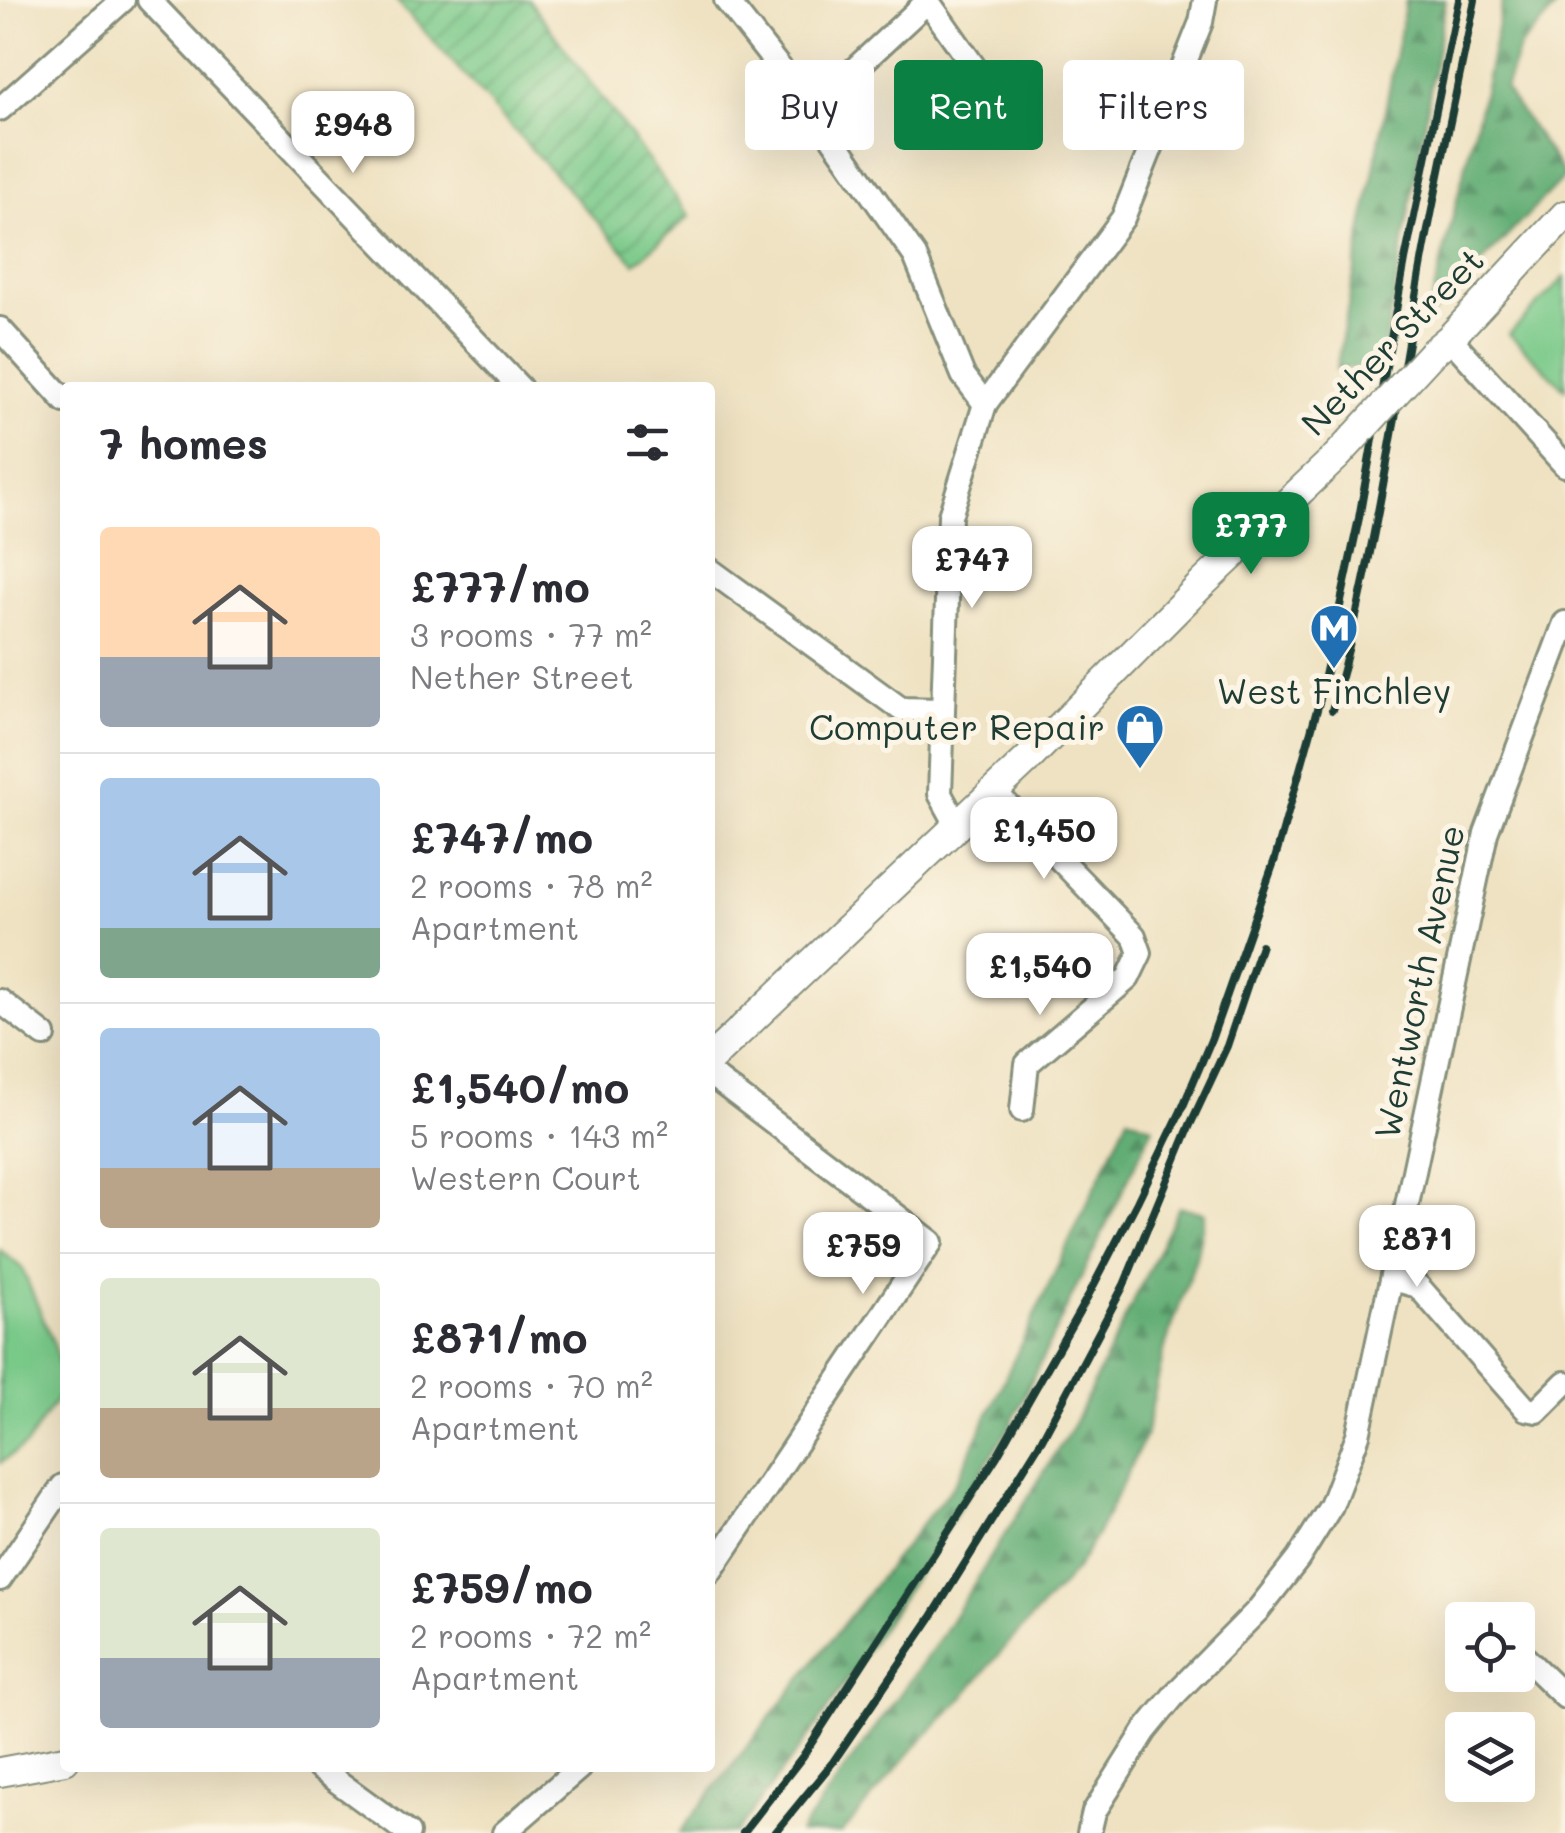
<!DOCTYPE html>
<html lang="en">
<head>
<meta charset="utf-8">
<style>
	body { margin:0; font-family:Mali,sans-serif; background:#f2f2f3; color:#2b2b33; height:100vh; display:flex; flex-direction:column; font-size:38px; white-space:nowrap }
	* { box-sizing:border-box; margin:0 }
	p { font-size:32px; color:#7c7c81 }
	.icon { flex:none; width:55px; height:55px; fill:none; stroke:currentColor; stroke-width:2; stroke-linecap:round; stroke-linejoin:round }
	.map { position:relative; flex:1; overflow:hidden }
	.details { position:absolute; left:60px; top:382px; width:655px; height:1390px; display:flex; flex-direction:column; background:#fff; border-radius:10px; box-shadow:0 10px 40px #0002 }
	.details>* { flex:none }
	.top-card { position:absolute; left:745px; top:60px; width:670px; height:90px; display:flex; gap:20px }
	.tools { position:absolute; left:1445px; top:1602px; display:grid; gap:20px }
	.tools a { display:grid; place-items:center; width:90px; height:90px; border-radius:10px; background:#fff; box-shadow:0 10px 40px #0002; font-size:50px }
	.price { position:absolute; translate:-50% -85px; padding:0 22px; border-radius:20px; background:#fff; color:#222; font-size:32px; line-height:65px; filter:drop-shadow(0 2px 5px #0008) }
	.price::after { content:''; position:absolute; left:50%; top:60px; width:30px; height:22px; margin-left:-15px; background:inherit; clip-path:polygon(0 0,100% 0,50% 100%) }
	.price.selected { background:#0b8043; color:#fff }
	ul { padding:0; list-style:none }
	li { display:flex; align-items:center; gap:30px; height:250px; padding:0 40px }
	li+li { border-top:2px solid #e1e1e2 }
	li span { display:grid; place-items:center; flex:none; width:280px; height:200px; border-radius:10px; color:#555 }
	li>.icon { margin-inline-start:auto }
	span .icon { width:120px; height:120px; fill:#fffc; stroke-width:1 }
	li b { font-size:42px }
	h2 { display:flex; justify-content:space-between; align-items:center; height:120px; padding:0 40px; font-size:42px }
	.chip { padding:0 35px; border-radius:10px; background:#fff; box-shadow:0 10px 40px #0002; font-size:35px; line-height:90px }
	.chip.selected { background:#0b8043; color:#fff }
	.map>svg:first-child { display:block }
</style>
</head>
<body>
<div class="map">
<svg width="1565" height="1833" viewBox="0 0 1565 1833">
	<defs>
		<pattern id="forest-firs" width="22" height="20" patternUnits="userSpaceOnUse" patternTransform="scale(2.5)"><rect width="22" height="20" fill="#62ad75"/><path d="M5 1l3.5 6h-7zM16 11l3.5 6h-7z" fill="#508e61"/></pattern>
		<pattern id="garden-furrows" width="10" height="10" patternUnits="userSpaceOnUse" patternTransform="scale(2.5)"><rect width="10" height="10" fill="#79c989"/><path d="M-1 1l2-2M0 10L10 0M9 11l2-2" fill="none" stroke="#63a471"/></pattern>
	</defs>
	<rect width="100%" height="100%" fill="#fcf5e5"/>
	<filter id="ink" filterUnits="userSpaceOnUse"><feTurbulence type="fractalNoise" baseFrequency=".01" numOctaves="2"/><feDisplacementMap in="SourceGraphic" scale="20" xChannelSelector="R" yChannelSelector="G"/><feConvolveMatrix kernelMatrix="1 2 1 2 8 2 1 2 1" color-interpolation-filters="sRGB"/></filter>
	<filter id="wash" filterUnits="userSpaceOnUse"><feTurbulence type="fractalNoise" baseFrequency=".0048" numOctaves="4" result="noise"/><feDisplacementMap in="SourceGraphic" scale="40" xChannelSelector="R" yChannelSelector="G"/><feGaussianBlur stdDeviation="2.25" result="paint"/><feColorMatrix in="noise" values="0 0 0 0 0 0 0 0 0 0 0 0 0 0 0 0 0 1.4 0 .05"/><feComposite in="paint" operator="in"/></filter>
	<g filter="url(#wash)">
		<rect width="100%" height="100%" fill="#efe2c2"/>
		<g fill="#79c989" stroke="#4c835e" stroke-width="2.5">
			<path d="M1565,277V389L1509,334Z"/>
			<path d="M0,1250L22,1268L55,1347L64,1388L26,1445L0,1463Z"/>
		</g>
		<g fill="url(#forest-firs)" stroke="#407554" stroke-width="2.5">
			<path d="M1406,0H1446L1382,363L1336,370Z"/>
			<path d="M1503,0H1563L1519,48L1505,89L1565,176L1427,320L1485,87Z"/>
			<path d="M1128,1117L1153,1127L1010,1426L927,1559L815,1728L736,1833H679L957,1480Z"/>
			<path d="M1179,1207L1205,1213L1196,1258L1165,1347L1145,1437L1098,1533L1075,1571L1005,1647L961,1700L915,1747L842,1833H799L937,1643L1074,1424Z"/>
		</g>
		<path fill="url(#garden-furrows)" stroke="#4c835e" stroke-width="2.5" d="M396,0H529L690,216L635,263Z"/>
	</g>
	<g filter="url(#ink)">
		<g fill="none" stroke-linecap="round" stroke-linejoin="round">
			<g stroke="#87907b" stroke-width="28">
				<g id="minor">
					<path d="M149,0L520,388"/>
					<path d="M726,0L812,109L915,256L963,375L985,404"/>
					<path d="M927,0L993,94"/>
					<path d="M0,109L123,0"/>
					<path d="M812,109L928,1"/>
					<path d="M0,329L65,401"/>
					<path d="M1450,338L1565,465"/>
					<path d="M710,570L901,709L941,710"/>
					<path d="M994,791L1134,936L1140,953L1128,978L1027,1064L1022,1110"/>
					<path d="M957,825L940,794L950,516L985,404L1123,218L1201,22L1205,0"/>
					<path d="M0,1001L44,1035"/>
					<path d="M710,1074L931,1242L710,1572"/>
					<path d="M1393,1279L1418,1286L1526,1409L1537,1411L1565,1383"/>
					<path d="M0,1579L63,1486"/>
					<path d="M1524,1657L1565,1697"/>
					<path d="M319,1768L408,1833"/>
					<path d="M504,1833L579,1768"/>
					<path d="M1089,1833L1094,1812L1145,1731L1176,1693L1258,1610L1298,1559L1331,1506L1358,1435L1486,833L1565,623"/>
				</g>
			</g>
			<g stroke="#87907b" stroke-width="32">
				<g id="tertiary">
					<path d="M1432,353L1450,338L1565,215"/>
					<path d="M710,1059L1028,759L1202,584L1337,456"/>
					<path d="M0,1772L65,1760"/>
				</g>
			</g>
			<use href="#minor" stroke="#fff" stroke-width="22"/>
			<use href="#tertiary" stroke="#fff" stroke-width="28"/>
			<g stroke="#1f3d34" stroke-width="8">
				<path d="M1332,710C1374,563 1395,413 1422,262C1438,174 1458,87 1475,0"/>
				<path d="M743,1833L803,1756L997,1456L1088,1296L1137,1202L1181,1111L1211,1040L1275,859L1320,699L1359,518L1405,260L1459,0"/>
				<path d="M775,1833L833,1762L931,1618L1041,1441L1124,1285L1190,1125L1227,1046L1261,945"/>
			</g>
			<g stroke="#87907b" stroke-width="32" stroke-linecap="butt">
				<path id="tertiary-bridge" d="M1337,456L1432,353"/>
			</g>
			<use href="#tertiary-bridge" stroke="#fff" stroke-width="28"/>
		</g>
	</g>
	<defs>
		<g id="metro-pin" transform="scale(2.5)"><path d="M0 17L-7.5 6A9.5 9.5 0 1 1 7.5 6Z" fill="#1f6fb2" stroke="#fcf5e5"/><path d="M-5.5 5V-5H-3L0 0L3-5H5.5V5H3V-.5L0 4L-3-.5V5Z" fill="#fff"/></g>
		<g id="shop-pin" transform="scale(2.5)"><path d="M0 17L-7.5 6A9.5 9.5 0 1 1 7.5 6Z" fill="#1f6fb2" stroke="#fcf5e5"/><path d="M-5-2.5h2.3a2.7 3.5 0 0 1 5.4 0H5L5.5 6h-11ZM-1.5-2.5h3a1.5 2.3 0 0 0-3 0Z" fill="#fff"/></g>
	</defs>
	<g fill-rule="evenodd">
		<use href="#metro-pin" x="1334" y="628"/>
		<use href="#shop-pin" x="1140" y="728"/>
	</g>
	<g text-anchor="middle" stroke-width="10" stroke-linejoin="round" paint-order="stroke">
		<g font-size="35" fill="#1f3d34" stroke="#fcf5e5">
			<text transform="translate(1393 342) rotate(-46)" y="12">Nether Street</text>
			<text transform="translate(1420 982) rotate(-78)" y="12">Wentworth Avenue</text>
		</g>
		<g font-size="35" fill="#1f3d34" stroke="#fcf5e5">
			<text x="1334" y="704">West Finchley</text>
			<text x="1105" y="740" text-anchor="end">Computer Repair</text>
		</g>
	</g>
</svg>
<div class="tools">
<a><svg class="icon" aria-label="locate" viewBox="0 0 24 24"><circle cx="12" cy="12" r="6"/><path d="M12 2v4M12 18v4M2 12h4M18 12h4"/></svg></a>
<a><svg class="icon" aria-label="layers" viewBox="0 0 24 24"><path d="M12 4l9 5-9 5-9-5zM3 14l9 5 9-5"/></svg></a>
</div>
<b class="price" style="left:353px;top:176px">£948</b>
<b class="price selected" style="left:1251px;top:577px">£777</b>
<b class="price" style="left:972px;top:611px">£747</b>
<b class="price" style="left:1044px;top:882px">£1,450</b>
<b class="price" style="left:1040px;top:1018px">£1,540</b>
<b class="price" style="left:1417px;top:1290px">£871</b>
<b class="price" style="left:863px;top:1297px">£759</b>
<div class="top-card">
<a class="chip">Buy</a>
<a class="chip selected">Rent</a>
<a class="chip">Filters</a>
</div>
<section class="details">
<h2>7 homes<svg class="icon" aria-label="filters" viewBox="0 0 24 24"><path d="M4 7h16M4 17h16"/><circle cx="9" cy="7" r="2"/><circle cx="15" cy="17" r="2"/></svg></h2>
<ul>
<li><span style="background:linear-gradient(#ffd9b3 65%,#9aa5b1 0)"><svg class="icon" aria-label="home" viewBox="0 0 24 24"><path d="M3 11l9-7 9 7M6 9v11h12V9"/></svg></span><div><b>£777/mo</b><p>3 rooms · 77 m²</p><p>Nether Street</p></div></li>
<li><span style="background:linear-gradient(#a9c7e8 75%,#7fa58c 0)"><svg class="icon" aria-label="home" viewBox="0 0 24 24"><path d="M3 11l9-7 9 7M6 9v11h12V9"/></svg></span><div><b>£747/mo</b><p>2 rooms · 78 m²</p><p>Apartment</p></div></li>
<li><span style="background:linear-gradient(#a9c7e8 70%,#b9a48a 0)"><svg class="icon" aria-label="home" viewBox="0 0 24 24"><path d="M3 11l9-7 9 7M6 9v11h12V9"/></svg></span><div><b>£1,540/mo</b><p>5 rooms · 143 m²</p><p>Western Court</p></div></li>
<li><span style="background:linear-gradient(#dfe7d0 65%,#b9a48a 0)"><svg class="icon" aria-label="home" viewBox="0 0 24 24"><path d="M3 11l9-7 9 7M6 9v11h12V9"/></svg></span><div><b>£871/mo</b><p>2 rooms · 70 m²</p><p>Apartment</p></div></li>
<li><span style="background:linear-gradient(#dfe7d0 65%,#9aa5b1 0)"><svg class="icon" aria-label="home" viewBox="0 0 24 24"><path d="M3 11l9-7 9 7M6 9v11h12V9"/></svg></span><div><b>£759/mo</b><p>2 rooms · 72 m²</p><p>Apartment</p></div></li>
</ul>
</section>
</div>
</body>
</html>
